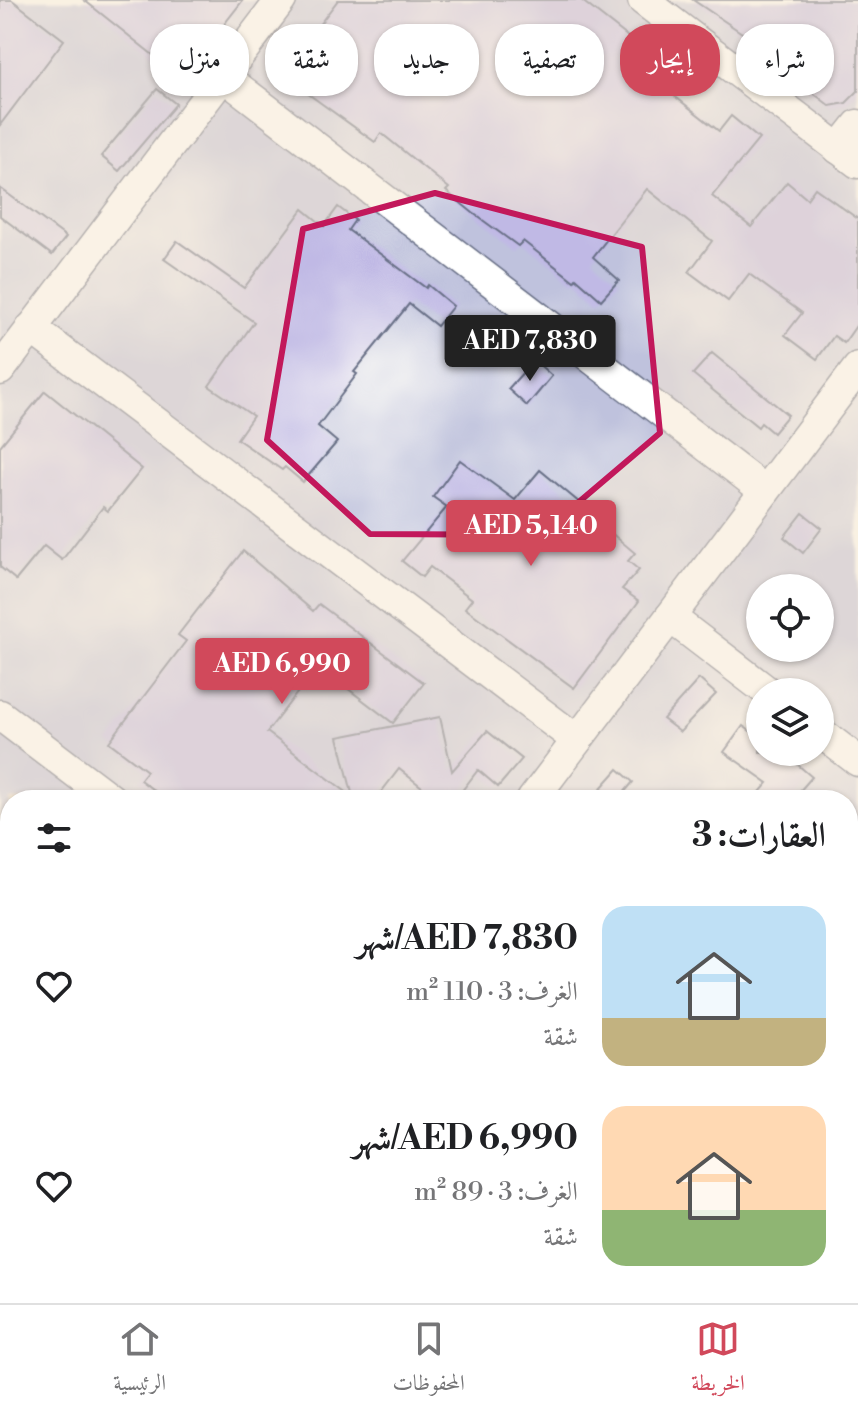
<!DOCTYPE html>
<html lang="ar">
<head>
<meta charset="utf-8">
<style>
	body { margin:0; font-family:"Libre Bodoni",Amiri,serif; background:#f2f2f2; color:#202124; direction:rtl; height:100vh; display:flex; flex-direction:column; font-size:30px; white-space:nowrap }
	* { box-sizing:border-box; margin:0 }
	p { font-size:26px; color:#757577 }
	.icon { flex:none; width:44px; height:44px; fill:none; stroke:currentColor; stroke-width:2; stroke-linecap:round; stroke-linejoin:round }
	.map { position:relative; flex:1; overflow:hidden; direction:ltr }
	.panel { position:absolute; left:0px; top:790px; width:858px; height:514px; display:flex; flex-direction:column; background:#fff; border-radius:32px 32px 0 0; box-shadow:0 2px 6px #0004; direction:rtl }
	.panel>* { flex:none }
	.guide { position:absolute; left:24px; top:24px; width:810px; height:72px; direction:rtl; display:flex; gap:16px }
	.tools { position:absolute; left:746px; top:574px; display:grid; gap:16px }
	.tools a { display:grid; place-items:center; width:88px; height:88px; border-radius:50%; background:#fff; box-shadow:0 2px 6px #0004; font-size:40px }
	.price { position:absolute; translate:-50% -68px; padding:0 18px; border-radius:8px; background:#d1495b; color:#fff; font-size:26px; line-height:52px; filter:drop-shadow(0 2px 4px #0008) }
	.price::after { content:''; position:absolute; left:50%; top:48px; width:24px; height:18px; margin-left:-12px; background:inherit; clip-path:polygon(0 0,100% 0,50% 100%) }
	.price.selected { background:#222; color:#fff }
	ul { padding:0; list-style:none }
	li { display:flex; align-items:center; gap:24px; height:200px; padding:0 32px }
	li span { display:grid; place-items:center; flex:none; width:224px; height:160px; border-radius:24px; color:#555 }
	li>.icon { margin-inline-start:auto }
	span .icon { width:96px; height:96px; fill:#fffc; stroke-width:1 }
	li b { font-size:34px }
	h2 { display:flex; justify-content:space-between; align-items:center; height:96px; padding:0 32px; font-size:34px }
	.tag { padding:0 28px; border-radius:32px; background:#fff; box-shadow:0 2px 6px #0004; font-size:28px; line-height:72px }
	.tag.selected { background:#d1495b; color:#fff }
	.menu { display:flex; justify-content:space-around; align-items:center; height:112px; border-top:2px solid #e0e0e0; background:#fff; font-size:22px; color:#757577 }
	.menu a { display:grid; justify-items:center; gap:4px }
	.menu .selected { color:#d1495b }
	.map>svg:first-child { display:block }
</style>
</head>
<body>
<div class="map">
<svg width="858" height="1303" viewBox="0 0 858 1303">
	<rect width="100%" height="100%" fill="#fdfcf7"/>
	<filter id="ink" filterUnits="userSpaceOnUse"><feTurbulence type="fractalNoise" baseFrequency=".0125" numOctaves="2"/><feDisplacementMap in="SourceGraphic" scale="16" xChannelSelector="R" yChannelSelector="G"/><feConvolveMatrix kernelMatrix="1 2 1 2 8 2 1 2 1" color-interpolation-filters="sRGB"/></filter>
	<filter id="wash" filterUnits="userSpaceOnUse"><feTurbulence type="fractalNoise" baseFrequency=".006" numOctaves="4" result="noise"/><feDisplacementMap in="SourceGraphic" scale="32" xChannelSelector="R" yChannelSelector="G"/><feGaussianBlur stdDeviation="1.8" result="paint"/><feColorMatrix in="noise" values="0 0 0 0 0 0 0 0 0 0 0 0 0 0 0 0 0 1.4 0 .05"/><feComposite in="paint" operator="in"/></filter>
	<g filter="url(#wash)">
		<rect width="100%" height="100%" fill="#f6e7d1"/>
		<path fill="#bfc2dd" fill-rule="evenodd" d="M0,0H858V1303H0ZM760,588H820V648H760ZM760,692H820V752H760ZM10,800H848V1294H10Z"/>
		<g id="blocks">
			<g fill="#c0b9e5">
				<path d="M0,0H12L64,40L0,125Z"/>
				<path d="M84,0H243L182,78Z"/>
				<path d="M338,0H581L674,73L663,87L719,131L731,116L759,139L712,196L751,227L787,182L807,199L815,188L858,219V323L844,343L834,336L817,359L785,335L802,313L749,274L728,301L689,272L712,241L647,189L593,257L619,280L601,300L576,278L574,281L523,241L518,246L473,213L446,191L449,188L381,133L375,142L293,83L291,66L299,56L297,54Z"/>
				<path d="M693,0H858V91L846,103L830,106L748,43L751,39Z"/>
				<path d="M157,89L176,104L119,171L101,156Z"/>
				<path d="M0,188L66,237L52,255L0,216Z"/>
				<path d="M338,207L355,220L348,230L426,288L428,285L453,306L437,326L409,304L354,372L357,374L318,426L337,442L303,482L285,467L282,470L237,439L253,416L209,386L254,322L164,259L177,241L244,288L303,209L324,226Z"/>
				<path d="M712,353L788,415L773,433L761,423L758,427L693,374Z"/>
				<path d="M534,360L552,376L527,406L508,389Z"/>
				<path d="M45,391L142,469L108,511L103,507L62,560L44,546L16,580L0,567V446Z"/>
				<path d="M460,460L515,500L540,470L592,513L590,515L635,553L628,561L639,570L622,589L639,601L574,688L465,608L472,599L430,567L422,577L402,561L447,507L433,497Z"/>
				<path d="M803,513L822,528L803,553L784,537Z"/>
				<path d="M243,551L313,611L319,604L424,683L393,723L318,666L267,732L353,797L338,737L440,717L452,771L487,731L522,759L498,787L478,770L458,796L459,800H428L432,795L399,769L375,800H167L140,780L147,771L109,742L186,641L178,635Z"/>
				<path d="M699,679L716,694L680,732L663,719Z"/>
				<path d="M743,726L760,738V752H783L812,777L792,800H753L768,783L724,752Z"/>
				<path d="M618,769L633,782L618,800H614L601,788Z"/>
			</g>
		</g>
	</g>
	<g filter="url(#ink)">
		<use href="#blocks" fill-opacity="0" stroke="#686f86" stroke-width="2"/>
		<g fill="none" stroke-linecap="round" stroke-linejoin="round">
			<g stroke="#686f86" stroke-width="33">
				<g id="minor">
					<path d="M643,0L858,163"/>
					<path d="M223,76L765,491"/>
					<path d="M839,149L858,125"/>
					<path d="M31,328L577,740"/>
					<path d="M0,370L281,0"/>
					<path d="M670,617L768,692"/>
					<path d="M0,715L112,800"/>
					<path d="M820,732L858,761"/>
					<path d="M532,800L858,368"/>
					<path d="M848,1126L858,1113"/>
					<path d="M0,1262L10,1269"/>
					<path d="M42,1294L54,1303"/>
					<path d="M152,1303L159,1294"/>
					<path d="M714,1303L721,1294"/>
				</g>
			</g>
			<use href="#minor" stroke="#fff" stroke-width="30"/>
		</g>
	</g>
	<path d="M0 0H858V1303H0ZM435,193L642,247L660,433L540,535L370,534L267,440L303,229Z" fill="#f6e7d1" fill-opacity=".55" fill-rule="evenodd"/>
	<path fill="none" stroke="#c2185b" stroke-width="6" stroke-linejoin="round" d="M435,193L642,247L660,433L540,535L370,534L267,440L303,229Z"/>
</svg>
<div class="tools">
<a><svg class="icon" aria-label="locate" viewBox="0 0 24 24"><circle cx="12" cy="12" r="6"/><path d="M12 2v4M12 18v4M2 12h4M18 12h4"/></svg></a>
<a><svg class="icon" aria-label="layers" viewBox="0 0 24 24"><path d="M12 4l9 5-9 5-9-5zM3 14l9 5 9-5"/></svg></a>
</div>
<b class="price selected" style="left:530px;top:383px">AED 7,830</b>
<b class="price" style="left:531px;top:568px">AED 5,140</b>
<b class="price" style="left:282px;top:706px">AED 6,990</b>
<div class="guide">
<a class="tag">شراء</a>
<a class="tag selected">إيجار</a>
<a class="tag">تصفية</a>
<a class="tag">جديد</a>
<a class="tag">شقة</a>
<a class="tag">منزل</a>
</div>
<section class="panel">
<h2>العقارات: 3<svg class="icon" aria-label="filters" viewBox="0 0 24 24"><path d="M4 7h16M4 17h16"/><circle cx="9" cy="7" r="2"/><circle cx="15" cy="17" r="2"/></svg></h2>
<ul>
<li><span style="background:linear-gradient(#bfe0f5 70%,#c2b280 0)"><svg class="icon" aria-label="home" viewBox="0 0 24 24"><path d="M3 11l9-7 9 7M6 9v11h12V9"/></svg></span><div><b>AED 7,830/شهر</b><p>الغرف: 3 · 110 m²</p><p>شقة</p></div><svg class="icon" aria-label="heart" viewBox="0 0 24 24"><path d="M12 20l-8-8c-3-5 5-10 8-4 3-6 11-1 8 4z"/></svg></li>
<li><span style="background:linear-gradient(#ffd9b3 65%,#8fb573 0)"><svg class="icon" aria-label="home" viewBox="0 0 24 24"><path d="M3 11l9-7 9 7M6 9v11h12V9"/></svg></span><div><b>AED 6,990/شهر</b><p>الغرف: 3 · 89 m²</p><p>شقة</p></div><svg class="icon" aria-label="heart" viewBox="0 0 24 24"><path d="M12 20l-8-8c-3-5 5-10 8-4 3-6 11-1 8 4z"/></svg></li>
</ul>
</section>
</div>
<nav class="menu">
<a class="selected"><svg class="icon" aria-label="map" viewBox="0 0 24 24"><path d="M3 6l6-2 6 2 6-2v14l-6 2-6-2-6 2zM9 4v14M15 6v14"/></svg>الخريطة</a>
<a><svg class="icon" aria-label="saved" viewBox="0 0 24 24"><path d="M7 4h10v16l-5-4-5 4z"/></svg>المحفوظات</a>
<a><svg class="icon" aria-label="home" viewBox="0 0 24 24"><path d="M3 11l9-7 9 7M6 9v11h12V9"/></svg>الرئيسية</a>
</nav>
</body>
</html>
